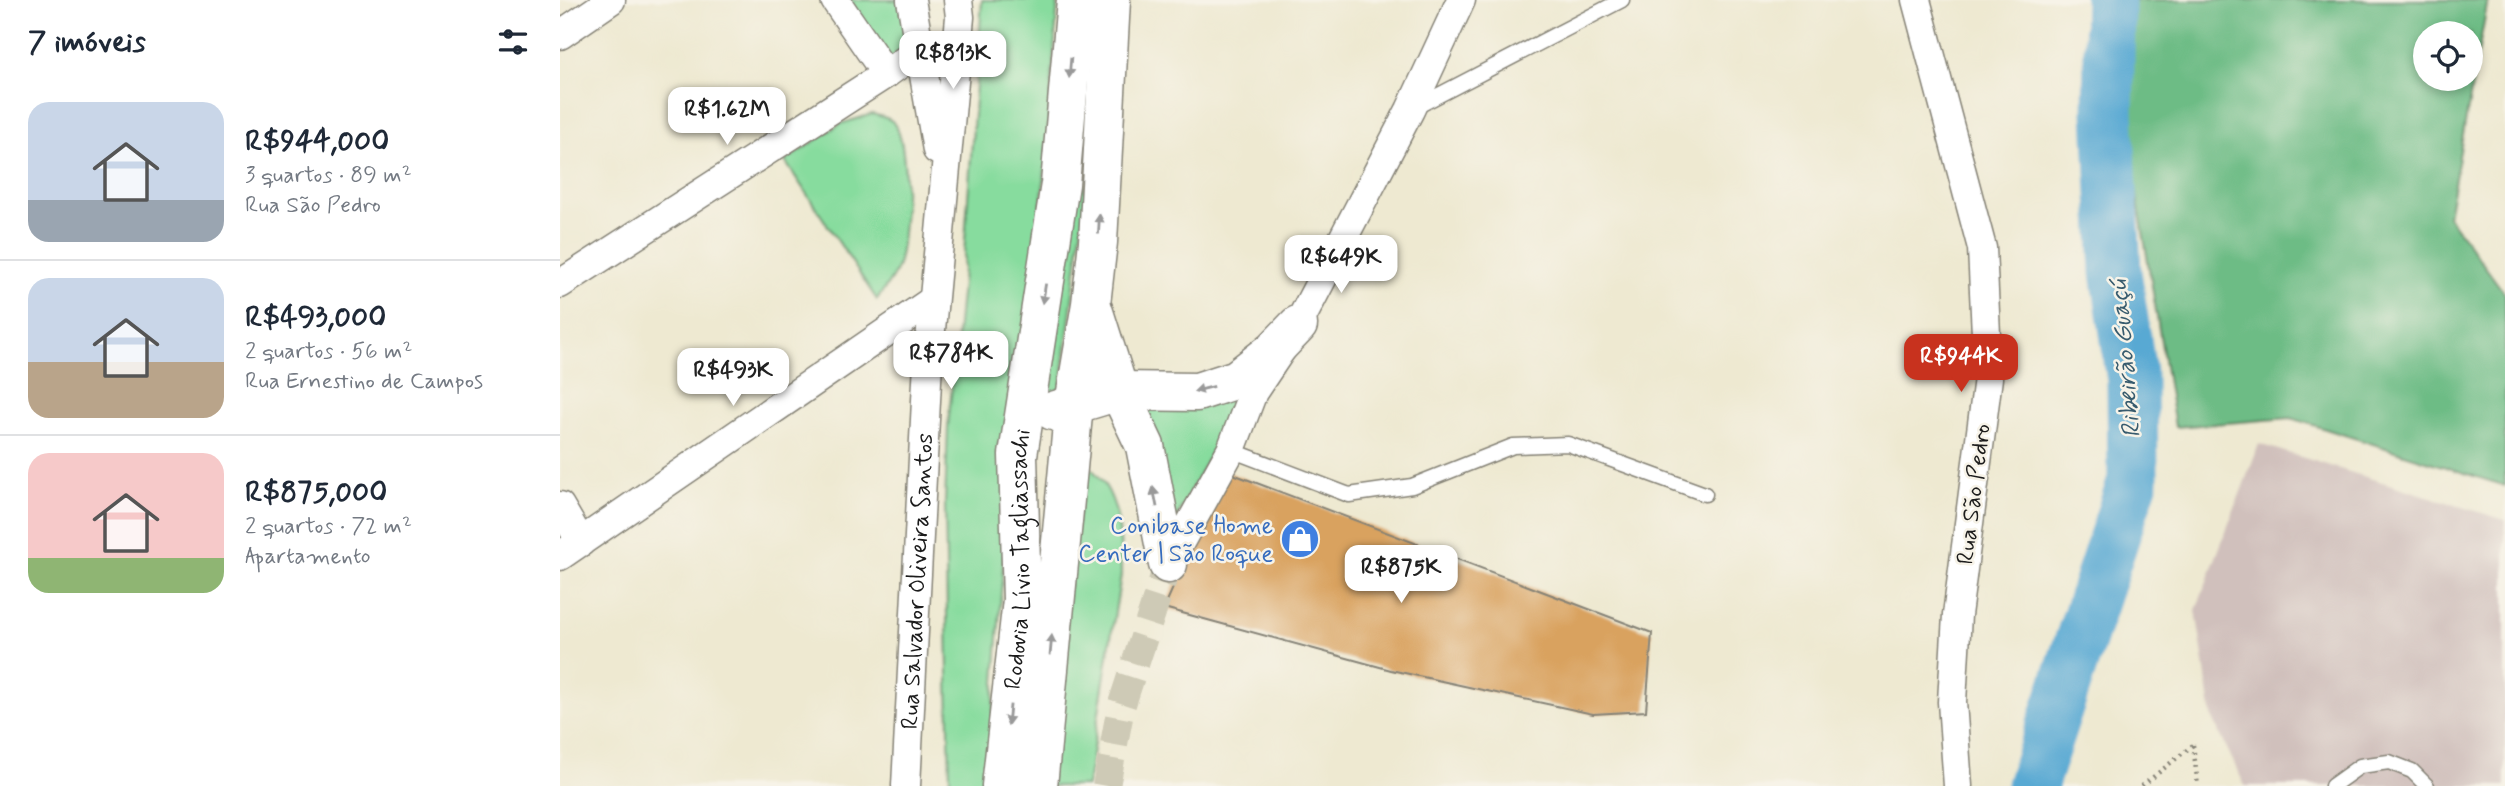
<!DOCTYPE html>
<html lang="pt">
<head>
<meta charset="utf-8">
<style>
	body { margin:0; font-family:Mynerve,sans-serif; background:#f6f6f7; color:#1f2937; height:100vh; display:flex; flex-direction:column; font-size:26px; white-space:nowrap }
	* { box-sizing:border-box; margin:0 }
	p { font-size:23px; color:#747a83 }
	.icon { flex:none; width:38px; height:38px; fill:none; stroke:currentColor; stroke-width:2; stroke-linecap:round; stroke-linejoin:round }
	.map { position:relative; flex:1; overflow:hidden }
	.drawer { display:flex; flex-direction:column; background:#fff; width:560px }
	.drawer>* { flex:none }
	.buttons { position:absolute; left:1853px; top:21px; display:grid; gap:14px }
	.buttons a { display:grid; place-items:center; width:70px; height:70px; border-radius:50%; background:#fff; box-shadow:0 4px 10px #0003; font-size:35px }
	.price { position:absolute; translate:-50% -60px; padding:0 16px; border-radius:14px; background:#fff; color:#222; font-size:23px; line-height:46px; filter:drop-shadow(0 2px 4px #0008) }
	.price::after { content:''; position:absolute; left:50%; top:42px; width:21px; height:16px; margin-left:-10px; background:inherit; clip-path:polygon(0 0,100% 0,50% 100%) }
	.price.current { background:#c8321e; color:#fff }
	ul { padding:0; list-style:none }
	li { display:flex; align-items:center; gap:21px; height:175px; padding:0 28px }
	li+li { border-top:2px solid #e0e1e3 }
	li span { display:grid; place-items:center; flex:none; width:196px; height:140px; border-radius:21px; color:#555 }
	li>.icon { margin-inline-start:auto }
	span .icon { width:84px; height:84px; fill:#fffc; stroke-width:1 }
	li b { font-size:30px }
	h2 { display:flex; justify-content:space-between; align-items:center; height:84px; padding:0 28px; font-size:30px }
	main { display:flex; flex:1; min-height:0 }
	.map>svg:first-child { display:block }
</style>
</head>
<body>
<main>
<section class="drawer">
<h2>7 imóveis<svg class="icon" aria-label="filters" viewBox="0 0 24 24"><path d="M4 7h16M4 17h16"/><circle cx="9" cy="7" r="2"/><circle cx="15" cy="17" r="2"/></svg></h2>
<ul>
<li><span style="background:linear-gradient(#c9d6e8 70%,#9aa5b1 0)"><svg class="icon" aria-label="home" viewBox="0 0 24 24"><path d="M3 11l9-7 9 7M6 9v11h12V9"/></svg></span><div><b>R$944,000</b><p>3 quartos · 89 m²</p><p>Rua São Pedro</p></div></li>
<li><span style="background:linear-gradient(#c9d6e8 60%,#b9a48a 0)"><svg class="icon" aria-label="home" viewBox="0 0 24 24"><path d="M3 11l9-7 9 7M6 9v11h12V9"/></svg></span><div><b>R$493,000</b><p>2 quartos · 56 m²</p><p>Rua Ernestino de Campos</p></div></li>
<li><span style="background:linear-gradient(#f6c9c9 75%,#8fb573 0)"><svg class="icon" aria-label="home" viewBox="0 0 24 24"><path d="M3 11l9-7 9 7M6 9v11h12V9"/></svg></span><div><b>R$875,000</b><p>2 quartos · 72 m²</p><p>Apartamento</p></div></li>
</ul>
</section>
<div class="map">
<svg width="1945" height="786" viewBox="0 0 1945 786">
	<rect width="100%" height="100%" fill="#f7f3e8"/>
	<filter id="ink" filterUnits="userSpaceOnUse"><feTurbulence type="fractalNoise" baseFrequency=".0143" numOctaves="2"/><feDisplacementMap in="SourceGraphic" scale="14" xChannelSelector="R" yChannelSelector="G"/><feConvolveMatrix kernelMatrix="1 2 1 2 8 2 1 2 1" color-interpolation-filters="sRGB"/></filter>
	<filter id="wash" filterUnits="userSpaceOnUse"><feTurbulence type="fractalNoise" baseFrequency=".00686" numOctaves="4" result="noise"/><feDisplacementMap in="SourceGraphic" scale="28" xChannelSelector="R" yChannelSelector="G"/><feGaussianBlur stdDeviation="1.57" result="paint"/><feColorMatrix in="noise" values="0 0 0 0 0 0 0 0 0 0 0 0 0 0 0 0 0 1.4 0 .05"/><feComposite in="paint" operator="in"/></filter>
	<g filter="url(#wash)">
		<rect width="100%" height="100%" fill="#eee9d1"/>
		<path fill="#d0c0bc" d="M1699,444L1945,520V786H1685L1652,717L1636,610Z"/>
		<g fill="#87dc9e" stroke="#527c5d" stroke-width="2">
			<path d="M284,0H342L346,7L344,49L326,61Z"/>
			<path d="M422,0H498L484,181L451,446L428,786H390L385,503L388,427L402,283Z"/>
			<path d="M312,114C319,116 328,117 333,122C351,141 346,242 337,268C333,279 323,290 317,300L225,161L280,124Z"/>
			<path d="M520,181L523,182L526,193L501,387L479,400L515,183Z"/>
			<path d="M684,391L614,522L587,409Z"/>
			<path d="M525,464C561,489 561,536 561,575L527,786H483Z"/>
		</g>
		<path fill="#6dbc85" stroke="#446c50" stroke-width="2" fill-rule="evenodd" d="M1545,0H1928L1888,216L1945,294V486L1731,418L1615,427ZM1866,33H1911V79H1866Z"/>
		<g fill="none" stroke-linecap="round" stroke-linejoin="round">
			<path stroke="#59a9d3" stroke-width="51" d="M1472,786L1573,480L1572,380L1556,272L1548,113L1550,0"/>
		</g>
		<g id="blocks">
			<path fill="#d9a25f" d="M665,471L1092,633L1086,711L1033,714L831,670L604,608Z"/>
		</g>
	</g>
	<g filter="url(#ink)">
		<use href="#blocks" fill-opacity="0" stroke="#858276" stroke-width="2"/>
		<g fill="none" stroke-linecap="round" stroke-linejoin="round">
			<path stroke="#cecab6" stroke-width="28" stroke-dasharray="28 14" stroke-linecap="butt" d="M546,786L561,707L608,564"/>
			<g stroke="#858276" stroke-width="17">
				<g id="lane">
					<path d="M854,108L1062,0"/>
					<path d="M671,450L789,495L852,486L953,446L1008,444L1145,494"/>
					<path d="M1772,786L1800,766L1829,762L1852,771L1867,786"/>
				</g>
			</g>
			<g stroke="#858276" stroke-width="31">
				<g id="street">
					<path d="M275,0L326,74"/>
					<path d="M351,0L377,150"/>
					<path d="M1356,0L1422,248L1428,378L1397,615L1392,702L1398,786"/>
					<path d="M0,35L51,0"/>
					<path d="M0,284L326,74L361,49"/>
					<path d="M0,506L21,542"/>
					<path d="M0,556L373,300"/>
					<path d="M608,564L671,450L693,392L738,325L850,110L901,0"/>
					<path id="s1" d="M346,786L368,362L400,17L398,0"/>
				</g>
			</g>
			<g stroke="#858276" stroke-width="41">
				<g id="highway">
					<path d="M533,309L559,391L585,446L608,564"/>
					<path d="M493,411L559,391L637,392L677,379L714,350L738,325"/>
					<path id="s2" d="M441,786L462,600L458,455L500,184L516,0"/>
					<path d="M478,786L514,404L531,304L538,242L551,0"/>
				</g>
			</g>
			<g stroke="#858276" stroke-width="4.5" stroke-dasharray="2 5" stroke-linecap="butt">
				<path d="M1633,745L1638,786"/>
				<path d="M1582,786L1633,745"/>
			</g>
			<use href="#lane" stroke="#fff" stroke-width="14"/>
			<use href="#street" stroke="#fff" stroke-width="28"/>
			<use href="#highway" stroke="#fff" stroke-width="38"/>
		</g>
		<defs><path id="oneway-solid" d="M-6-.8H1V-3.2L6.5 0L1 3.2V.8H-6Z" transform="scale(1.75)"/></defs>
		<g fill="#999">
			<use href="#oneway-solid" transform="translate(510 68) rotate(95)"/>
			<use href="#oneway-solid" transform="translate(539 224) rotate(-87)"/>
			<use href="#oneway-solid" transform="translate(484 294) rotate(99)"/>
			<use href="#oneway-solid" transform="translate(644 389) rotate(166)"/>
			<use href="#oneway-solid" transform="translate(595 497) rotate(-101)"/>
			<use href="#oneway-solid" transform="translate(491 645) rotate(-85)"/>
			<use href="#oneway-solid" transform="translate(449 715) rotate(96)"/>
		</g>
	</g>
	<defs>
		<g id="shop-disc" transform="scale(2.0125)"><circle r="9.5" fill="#3f7fe0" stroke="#f7f3e8"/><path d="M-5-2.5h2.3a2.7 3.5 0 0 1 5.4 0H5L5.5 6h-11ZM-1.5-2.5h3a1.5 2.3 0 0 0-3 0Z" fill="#fff"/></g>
	</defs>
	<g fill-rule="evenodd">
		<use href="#shop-disc" x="740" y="539"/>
	</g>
	<g text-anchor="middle" stroke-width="5" stroke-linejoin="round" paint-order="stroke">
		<g font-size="24" fill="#1c1c1c" stroke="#f7f3e8">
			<text transform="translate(1413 494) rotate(-83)" y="8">Rua São Pedro</text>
			<text dy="8" stroke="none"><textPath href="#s2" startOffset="228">Rodovia Lívio Tagliassachi</textPath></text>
			<text dy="8" stroke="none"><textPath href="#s1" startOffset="205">Rua Salvador Oliveira Santos</textPath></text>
		</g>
		<g font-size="24" fill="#366cbe" stroke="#f7f3e8" text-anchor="end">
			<text x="713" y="533">Conibase Home<tspan x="713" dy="28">Center | São Roque</tspan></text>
		</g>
		<g font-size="26" font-style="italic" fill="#375b6e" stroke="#f7f3e8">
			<text transform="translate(1564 359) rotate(-95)" y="9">Ribeirão Guaçú</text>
		</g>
	</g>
</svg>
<div class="buttons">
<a><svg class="icon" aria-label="locate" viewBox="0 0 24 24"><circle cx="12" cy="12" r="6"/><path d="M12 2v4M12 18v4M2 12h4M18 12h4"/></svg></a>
</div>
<b class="price" style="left:393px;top:91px">R$813K</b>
<b class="price" style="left:167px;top:147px">R$1.62M</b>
<b class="price" style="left:781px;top:295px">R$649K</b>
<b class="price" style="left:391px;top:391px">R$784K</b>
<b class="price current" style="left:1401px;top:394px">R$944K</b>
<b class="price" style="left:173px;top:408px">R$493K</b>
<b class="price" style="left:841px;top:605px">R$875K</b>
</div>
</main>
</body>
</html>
